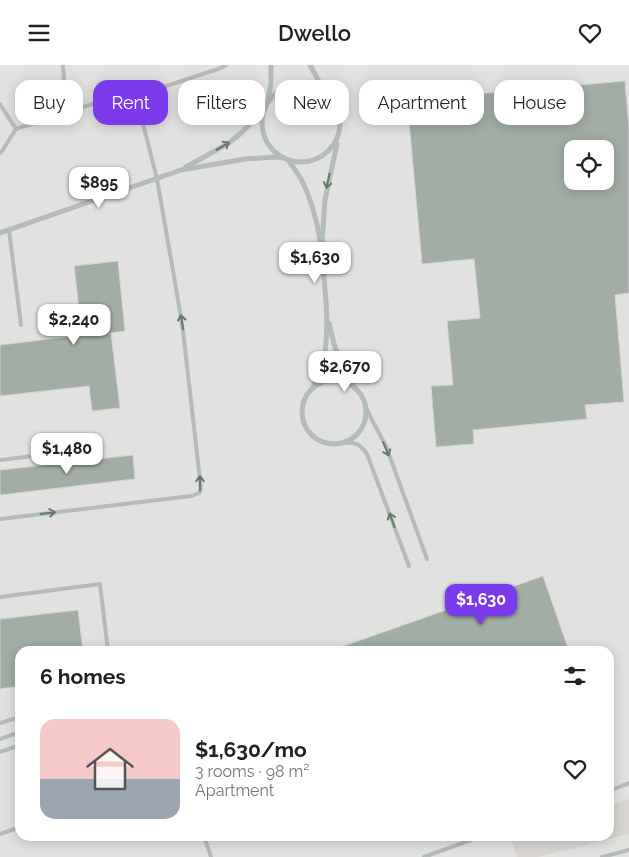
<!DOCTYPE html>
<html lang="en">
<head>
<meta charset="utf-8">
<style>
	body { margin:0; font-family:Raleway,sans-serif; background:#f2f2f2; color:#202124; height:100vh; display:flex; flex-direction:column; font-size:19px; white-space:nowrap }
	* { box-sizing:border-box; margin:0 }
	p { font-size:16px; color:#757577 }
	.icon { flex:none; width:28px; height:28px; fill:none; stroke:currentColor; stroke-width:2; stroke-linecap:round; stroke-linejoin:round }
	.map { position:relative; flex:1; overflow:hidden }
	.details { position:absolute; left:15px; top:581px; width:599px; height:195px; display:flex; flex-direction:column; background:#fff; border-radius:15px; box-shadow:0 2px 12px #0003 }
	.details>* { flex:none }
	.hud { position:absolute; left:15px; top:15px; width:600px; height:45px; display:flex; gap:10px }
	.tools { position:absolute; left:564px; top:75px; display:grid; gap:10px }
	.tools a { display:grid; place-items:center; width:50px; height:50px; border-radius:10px; background:#fff; box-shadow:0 2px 12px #0003; font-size:25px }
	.price { position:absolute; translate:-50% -42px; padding:0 11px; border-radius:10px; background:#fff; color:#222; font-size:16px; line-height:32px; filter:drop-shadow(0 1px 2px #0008) }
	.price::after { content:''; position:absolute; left:50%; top:30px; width:15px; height:11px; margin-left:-8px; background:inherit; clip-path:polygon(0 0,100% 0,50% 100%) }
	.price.current { background:#7c3aed; color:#fff }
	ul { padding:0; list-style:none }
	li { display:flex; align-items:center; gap:15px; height:125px; padding:0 25px }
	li+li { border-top:1px solid #e0e0e0 }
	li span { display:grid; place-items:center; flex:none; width:140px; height:100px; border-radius:15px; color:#555 }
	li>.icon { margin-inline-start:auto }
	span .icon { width:60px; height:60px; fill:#fffc; stroke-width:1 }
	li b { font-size:21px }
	h2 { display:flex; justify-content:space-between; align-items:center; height:60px; padding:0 25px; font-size:21px }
	.chip { padding:0 18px; border-radius:15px; background:#fff; box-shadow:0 2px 12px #0003; font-size:18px; line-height:45px }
	.chip.current { background:#7c3aed; color:#fff }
	header { display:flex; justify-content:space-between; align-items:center; height:65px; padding:0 25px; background:#fff; font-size:22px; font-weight:600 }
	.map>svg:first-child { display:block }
</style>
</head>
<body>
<header><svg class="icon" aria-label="menu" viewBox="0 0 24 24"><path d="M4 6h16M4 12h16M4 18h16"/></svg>Dwello<svg class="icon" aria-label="heart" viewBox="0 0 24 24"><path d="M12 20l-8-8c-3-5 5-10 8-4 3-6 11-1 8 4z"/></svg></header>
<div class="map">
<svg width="629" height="792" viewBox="0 0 629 792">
	<rect width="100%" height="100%" fill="#f4f1f1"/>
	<path fill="#e1e1e0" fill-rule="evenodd" d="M0,0H629V792H0ZM572,84H605V116H572ZM20,586H609V771H20Z"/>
	<path fill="#d8d5d0" d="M629,734V769L538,792H517L511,774L518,771H609V741Z"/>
	<g fill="#a1ada5" stroke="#d5d3d3" fill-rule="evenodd">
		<path d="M625,16L629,61V228L615,230L624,337L585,340L587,354L473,365L474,379L436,382L431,321L453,320L447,256L480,253L474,194L422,199L407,35ZM572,84H605V116H572Z"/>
		<path d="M118,196L125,266L111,268L120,343L92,346L89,321L0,331V280L82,270L74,201Z"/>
		<path d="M133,390L135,414L0,430V405Z"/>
		<path d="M543,511L569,586H336L335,584Z"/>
		<path d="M78,545L83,586H20V621L0,624V554Z"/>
	</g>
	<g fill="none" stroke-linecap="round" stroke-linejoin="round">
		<g stroke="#b4bcb7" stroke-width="4">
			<path d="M63,0L66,47"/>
			<path d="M0,39L16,64"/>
			<path d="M0,88L2,86L16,64L117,31L125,30L136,31L221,3L226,0"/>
			<path d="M9,165L21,260"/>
			<path d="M365,340L372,355L386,381L427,494"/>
			<path d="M343,378C356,377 360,379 367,389L409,501"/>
			<path d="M0,395L91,384"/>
			<path d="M0,454L191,431L199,428L201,424L183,266L176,223L157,114L136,31"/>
			<path d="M0,532L100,519L108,586"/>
			<path d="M0,658L20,652"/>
			<path d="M0,674L20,667"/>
			<path d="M0,687L20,680"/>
			<path d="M609,726L629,718"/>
			<path d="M0,769L20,762"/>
			<path d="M204,771L211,792"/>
			<path d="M424,792L482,771"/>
			<path d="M602,792L629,785"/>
		</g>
		<g stroke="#b4bcb7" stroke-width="5">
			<path d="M310,0L324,26"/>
			<circle cx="301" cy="58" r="39"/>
			<path d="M268,36L271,19V0"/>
			<path d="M288,95C294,103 300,111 304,120C319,152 323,191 325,225C327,245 328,266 325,286C324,299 319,312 313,322"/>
			<path d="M186,102L229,78L241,68L265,44"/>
			<path d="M0,168L181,105L245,94L275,92L283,93"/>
			<path d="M322,179L325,135L337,79"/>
			<path d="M329,258C334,280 339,302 353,320"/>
			<circle cx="334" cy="347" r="32"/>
		</g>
	</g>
	<defs><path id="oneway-shaft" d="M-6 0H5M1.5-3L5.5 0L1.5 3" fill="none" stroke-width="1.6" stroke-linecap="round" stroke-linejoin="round" transform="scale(1.25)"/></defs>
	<g stroke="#63796b">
		<use href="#oneway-shaft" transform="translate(223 81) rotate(-31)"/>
		<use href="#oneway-shaft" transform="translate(328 116) rotate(102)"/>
		<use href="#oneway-shaft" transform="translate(182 257) rotate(-99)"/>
		<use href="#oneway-shaft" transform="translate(386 384) rotate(68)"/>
		<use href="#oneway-shaft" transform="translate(200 418) rotate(-90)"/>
		<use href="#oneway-shaft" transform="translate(48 448) rotate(-7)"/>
		<use href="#oneway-shaft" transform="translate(392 455) rotate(-110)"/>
	</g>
</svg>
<div class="tools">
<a><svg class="icon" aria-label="locate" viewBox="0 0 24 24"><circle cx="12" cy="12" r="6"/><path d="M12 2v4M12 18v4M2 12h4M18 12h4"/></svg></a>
</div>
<b class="price" style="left:99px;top:144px">$895</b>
<b class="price" style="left:315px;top:219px">$1,630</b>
<b class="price" style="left:74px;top:281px">$2,240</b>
<b class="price" style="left:345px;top:328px">$2,670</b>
<b class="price" style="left:67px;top:410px">$1,480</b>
<b class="price current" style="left:481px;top:561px">$1,630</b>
<div class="hud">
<a class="chip">Buy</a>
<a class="chip current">Rent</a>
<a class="chip">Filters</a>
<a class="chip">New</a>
<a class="chip">Apartment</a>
<a class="chip">House</a>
</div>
<section class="details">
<h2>6 homes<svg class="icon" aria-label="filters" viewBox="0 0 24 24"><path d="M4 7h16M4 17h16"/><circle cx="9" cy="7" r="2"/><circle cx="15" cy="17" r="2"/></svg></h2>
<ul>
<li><span style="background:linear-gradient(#f6c9c9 60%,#9aa5b1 0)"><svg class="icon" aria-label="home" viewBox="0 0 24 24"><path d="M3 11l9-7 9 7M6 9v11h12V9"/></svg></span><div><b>$1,630/mo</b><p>3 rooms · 98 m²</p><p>Apartment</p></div><svg class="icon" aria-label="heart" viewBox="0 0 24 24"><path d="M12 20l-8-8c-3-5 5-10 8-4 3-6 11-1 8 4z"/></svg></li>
</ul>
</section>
</div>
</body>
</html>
